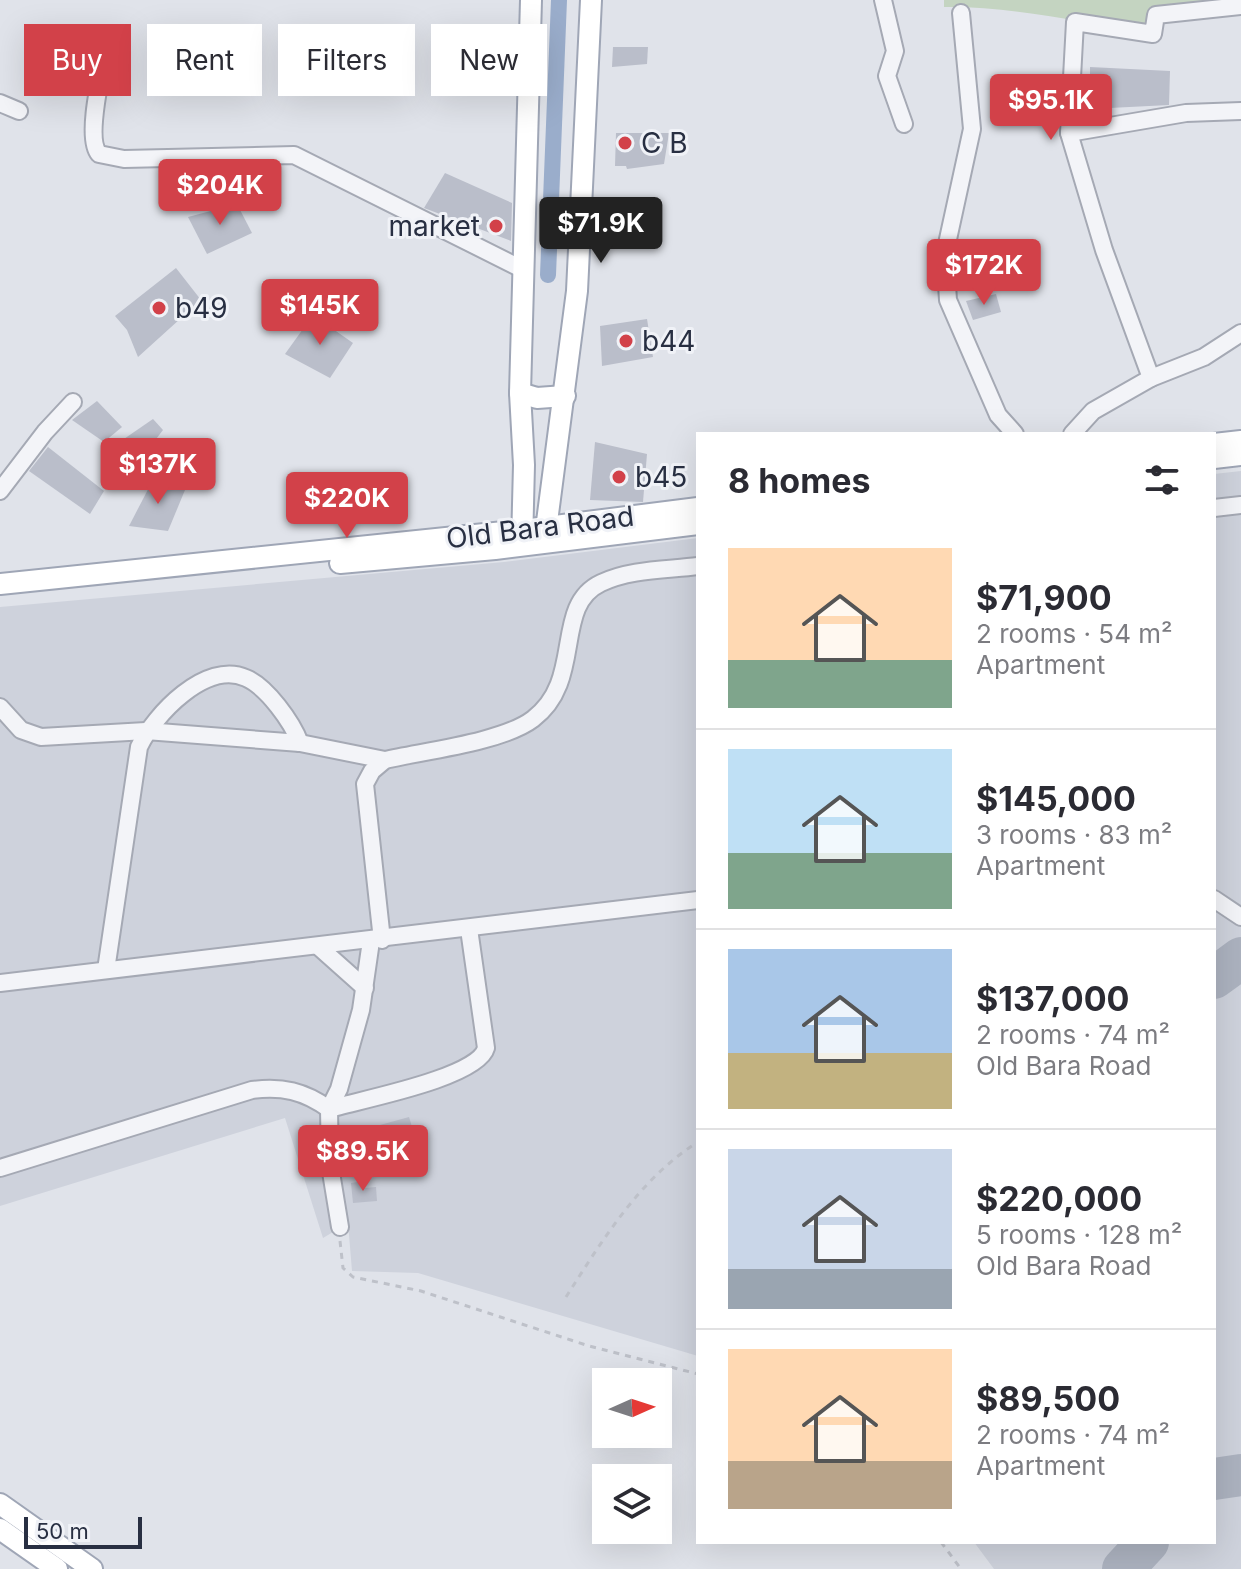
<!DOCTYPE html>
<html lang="en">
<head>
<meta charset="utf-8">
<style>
	body { margin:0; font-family:Inter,sans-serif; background:#f2f2f3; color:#2b2b33; height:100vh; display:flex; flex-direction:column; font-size:30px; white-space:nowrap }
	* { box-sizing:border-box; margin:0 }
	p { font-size:26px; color:#7c7c81 }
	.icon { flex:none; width:44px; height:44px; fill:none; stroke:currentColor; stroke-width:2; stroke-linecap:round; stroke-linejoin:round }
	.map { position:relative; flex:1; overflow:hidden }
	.sheet { position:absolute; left:696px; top:432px; width:520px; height:1112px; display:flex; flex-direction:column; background:#fff; border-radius:0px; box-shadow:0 8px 32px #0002 }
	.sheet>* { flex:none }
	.top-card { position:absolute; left:24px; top:24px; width:552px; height:72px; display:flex; gap:16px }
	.needle { width:52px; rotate:87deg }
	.fabs { position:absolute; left:592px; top:1368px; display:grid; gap:16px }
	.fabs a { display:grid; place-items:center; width:80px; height:80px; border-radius:0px; background:#fff; box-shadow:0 8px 32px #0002; font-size:40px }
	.scale { position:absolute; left:24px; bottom:20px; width:118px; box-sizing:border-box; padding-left:8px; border:4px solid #282f42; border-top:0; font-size:22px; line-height:28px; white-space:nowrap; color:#282f42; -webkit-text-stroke:6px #f0f2f7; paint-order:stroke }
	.price { position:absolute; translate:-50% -68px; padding:0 18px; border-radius:8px; background:#d24149; color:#fff; font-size:26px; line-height:52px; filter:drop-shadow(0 2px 4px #0008) }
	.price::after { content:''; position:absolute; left:50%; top:48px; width:24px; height:18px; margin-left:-12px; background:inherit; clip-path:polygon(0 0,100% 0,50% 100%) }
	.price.selected { background:#222; color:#fff }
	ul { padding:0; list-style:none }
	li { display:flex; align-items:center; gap:24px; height:200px; padding:0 32px }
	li+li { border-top:2px solid #e1e1e2 }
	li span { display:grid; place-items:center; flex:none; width:224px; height:160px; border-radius:0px; color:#555 }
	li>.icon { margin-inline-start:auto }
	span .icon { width:96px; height:96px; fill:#fffc; stroke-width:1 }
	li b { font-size:34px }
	h2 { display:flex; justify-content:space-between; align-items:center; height:96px; padding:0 32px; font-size:34px }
	.pill { padding:0 28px; border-radius:0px; background:#fff; box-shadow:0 8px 32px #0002; font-size:28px; line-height:72px }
	.pill.selected { background:#d24149; color:#fff }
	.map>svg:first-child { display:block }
</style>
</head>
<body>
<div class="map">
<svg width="1241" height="1569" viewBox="0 0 1241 1569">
	<rect width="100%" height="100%" fill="#e0e3ea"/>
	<g fill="#ced2dc">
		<path d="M1241,471V1569H994L974,1542H1214V474Z"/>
		<path d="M698,538V1356L418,1273L352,1271L348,1223L323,1238L285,1118L0,1206V607L504,562Z"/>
	</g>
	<path fill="#c4d4c1" d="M944,0H1208L1209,8L1155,13L1152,33C1083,23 1013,6 944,7Z"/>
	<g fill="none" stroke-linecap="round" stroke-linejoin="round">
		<path stroke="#9aadcb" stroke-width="16" d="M548,275L559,0"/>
		<g stroke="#acb2bf" stroke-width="42">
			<path d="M1214,978L1241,958"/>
			<path d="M1214,1479L1241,1475"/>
			<path d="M1123,1569L1148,1542"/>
		</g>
	</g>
	<g fill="#babeca">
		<path d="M613,47H648L647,64L612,67Z"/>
		<path d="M1090,67L1170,71L1169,105L1090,109Z"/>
		<path d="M616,133H669L664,164L627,169L626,166H615Z"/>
		<path d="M445,173L512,203L511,241L424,208Z"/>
		<path d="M237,204L252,233L207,254L188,217Z"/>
		<path d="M176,268L201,300L138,357L127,330L115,316Z"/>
		<path d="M996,294L1001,312L973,320L966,301Z"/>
		<path d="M313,315L353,343L330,378L285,354Z"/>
		<path d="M647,319L653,357L602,366L600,326Z"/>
		<path d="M97,401L122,427L104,442L72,420Z"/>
		<path d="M153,419L163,430L140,460L121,441Z"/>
		<path d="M595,442L647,454L643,502L590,500Z"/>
		<path d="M48,447L104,491L90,514L29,471Z"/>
		<path d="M155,476L185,490L168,531L129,526Z"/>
		<path d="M409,1117L413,1130L383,1138L380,1125Z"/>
		<path d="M365,1181V1188L376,1187L377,1201L353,1203L351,1183Z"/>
	</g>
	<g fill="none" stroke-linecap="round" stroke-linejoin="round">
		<g stroke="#a5a9b4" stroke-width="20">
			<g id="minor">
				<path d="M883,0L895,51L887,76L904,124"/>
				<path d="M961,13L972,129L945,253L948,300L998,415L1015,434"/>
				<path d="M106,49C102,71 85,138 99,154L124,159L294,155L522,269"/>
				<path d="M0,103L19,111"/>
				<path d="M1069,133L1186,113L1241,111"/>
				<path d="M1151,378L1204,357L1241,333"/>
				<path d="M1072,434L1093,411L1151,378L1104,250L1069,133L1075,22L1153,34L1156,15L1241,6"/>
				<path d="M0,491L45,432L73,402"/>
				<path d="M1214,508L1241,505"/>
				<path d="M0,707L21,730L41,737L146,731L300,743L385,760"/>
				<path d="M1214,899L1241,917"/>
				<path d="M382,940L365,784L372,771L385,760C424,751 503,742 533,719C585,680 552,606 601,583C630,569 667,570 698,566"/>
				<path d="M319,947L365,988"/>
				<path d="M106,970L139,747C154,715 206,660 246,678C267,687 292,722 300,743"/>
				<path d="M0,983L698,900"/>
				<path d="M0,1168L252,1090C282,1086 304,1091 329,1109C359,1100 478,1078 486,1048L469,929"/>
				<path d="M340,1227L330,1166L329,1109L339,1089L361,1010L371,941"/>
			</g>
		</g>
		<g stroke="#9fa6b6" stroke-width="24">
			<g id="major">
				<path d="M520,393L537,398L565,396"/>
				<path d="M1214,444L1241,441"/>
				<path d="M1214,458L1241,455"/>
				<path d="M545,537L577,291L591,0"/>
				<path d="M522,544L524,465L520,393L531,0"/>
				<path d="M340,563L495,549L698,524"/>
				<path d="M0,584L523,530L698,508"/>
				<path d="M0,1504L92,1569"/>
				<path d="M0,1529L57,1569"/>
			</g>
		</g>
		<g stroke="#bec1c9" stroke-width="3" stroke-dasharray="6 6" stroke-linecap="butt">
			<path d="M340,1241L343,1268L353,1277L421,1291L589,1346L698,1374"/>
			<path d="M566,1297C602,1241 640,1178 698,1142"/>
			<path d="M941,1542L961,1569"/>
		</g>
		<use href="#minor" stroke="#f3f4f8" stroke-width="16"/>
		<use href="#major" stroke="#fff" stroke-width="20"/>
	</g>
	<g fill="#d24149" stroke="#f0f2f7" stroke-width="3">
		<circle cx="625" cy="143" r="8"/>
		<circle cx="496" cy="226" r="8"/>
		<circle cx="159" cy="308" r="8"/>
		<circle cx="626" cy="341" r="8"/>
		<circle cx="619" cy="477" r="8"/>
	</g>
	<g text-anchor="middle" stroke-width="6" stroke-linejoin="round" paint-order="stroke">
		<g font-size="28" fill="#282f42" stroke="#f0f2f7" text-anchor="start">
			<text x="641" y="153">C B</text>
			<text x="480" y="236" text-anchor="end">market</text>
			<text x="175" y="318">b49</text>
			<text x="642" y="351">b44</text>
			<text x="635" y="487">b45</text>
		</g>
		<g font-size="28" fill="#282f42" stroke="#f0f2f7">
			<text transform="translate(540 527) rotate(-7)" y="10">Old Bara Road</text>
		</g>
	</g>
</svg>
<div class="fabs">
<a><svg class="needle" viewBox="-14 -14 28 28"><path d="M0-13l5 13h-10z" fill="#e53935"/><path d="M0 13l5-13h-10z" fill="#7c7c81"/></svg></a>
<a><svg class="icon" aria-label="layers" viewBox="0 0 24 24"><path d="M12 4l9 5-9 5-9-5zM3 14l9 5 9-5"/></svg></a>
</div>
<div class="scale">50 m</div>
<b class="price" style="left:1051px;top:142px">$95.1K</b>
<b class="price" style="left:220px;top:227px">$204K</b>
<b class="price selected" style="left:601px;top:265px">$71.9K</b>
<b class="price" style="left:984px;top:307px">$172K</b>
<b class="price" style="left:320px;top:347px">$145K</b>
<b class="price" style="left:158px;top:506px">$137K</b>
<b class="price" style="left:347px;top:540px">$220K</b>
<b class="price" style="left:363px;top:1193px">$89.5K</b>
<div class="top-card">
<a class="pill selected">Buy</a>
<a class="pill">Rent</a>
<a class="pill">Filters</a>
<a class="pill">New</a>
</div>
<section class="sheet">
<h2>8 homes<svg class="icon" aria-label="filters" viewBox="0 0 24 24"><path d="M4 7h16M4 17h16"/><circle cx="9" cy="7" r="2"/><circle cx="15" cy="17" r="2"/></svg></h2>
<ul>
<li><span style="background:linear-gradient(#ffd9b3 70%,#7fa58c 0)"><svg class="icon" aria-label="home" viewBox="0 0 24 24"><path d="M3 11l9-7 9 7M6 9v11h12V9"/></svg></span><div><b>$71,900</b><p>2 rooms · 54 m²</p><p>Apartment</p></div></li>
<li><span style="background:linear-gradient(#bfe0f5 65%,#7fa58c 0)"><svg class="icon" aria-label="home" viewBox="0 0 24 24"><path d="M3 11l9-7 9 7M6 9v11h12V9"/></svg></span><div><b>$145,000</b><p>3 rooms · 83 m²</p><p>Apartment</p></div></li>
<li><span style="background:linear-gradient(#a9c7e8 65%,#c2b280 0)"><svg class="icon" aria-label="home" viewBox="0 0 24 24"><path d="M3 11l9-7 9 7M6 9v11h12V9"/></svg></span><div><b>$137,000</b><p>2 rooms · 74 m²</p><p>Old Bara Road</p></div></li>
<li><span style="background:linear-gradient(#c9d6e8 75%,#9aa5b1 0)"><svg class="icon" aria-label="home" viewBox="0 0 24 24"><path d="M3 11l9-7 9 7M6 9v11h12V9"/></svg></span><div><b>$220,000</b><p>5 rooms · 128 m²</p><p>Old Bara Road</p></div></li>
<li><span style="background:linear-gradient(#ffd9b3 70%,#b9a48a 0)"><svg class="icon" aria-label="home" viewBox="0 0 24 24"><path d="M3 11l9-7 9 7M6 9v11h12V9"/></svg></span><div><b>$89,500</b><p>2 rooms · 74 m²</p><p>Apartment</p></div></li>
</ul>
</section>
</div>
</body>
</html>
